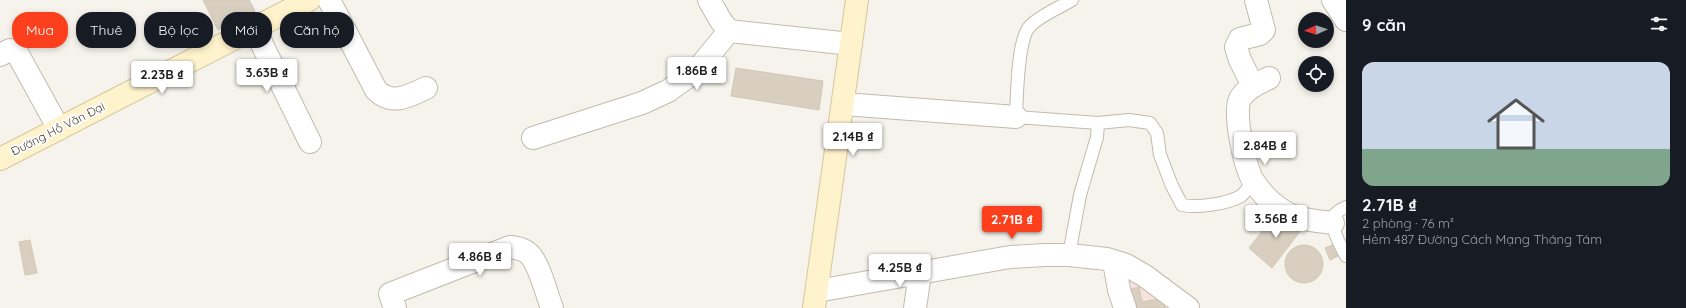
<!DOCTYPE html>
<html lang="vi">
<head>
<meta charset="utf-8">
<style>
	body { margin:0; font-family:Quicksand,sans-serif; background:#20242c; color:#f1f3f6; height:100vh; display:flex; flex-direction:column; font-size:15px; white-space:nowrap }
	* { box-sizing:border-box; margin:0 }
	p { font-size:13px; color:#9ea1a6 }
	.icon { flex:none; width:22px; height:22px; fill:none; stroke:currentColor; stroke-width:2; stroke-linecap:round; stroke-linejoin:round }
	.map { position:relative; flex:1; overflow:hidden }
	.sheet { display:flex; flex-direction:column; background:#171b24; width:340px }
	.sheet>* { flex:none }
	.hud { position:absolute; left:12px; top:12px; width:380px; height:36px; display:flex; gap:8px }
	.needle { width:26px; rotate:267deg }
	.controls { position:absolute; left:1298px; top:12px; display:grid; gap:8px }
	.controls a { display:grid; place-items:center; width:36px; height:36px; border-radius:50%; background:#171b24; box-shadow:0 2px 6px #0003; font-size:20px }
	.price { position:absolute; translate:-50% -34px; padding:0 9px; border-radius:4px; background:#fff; color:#222; font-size:13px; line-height:26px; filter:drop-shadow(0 1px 2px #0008) }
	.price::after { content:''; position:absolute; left:50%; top:24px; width:12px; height:9px; margin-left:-6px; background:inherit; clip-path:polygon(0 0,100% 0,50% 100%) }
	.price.selected { background:#fc3f1d; color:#fff }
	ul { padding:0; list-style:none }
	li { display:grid; align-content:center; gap:8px; height:212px; padding:0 16px }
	li span { display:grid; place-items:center; height:124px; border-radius:12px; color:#555 }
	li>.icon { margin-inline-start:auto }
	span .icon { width:72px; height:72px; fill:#fffc; stroke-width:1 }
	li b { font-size:17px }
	h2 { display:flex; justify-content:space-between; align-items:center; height:48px; padding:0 16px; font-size:17px }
	.pill { padding:0 14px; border-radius:16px; background:#171b24; box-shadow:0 2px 6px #0003; font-size:14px; line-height:36px }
	.pill.selected { background:#fc3f1d; color:#fff }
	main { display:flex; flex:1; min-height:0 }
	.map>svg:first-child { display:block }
</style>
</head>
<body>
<main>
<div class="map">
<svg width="1346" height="308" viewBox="0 0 1346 308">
	<rect width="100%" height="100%" fill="#f6f3ec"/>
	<path fill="#f6e3e0" d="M1125,272L1176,308H1133Z"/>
	<g fill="#d8cfc1" stroke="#d3c7b4">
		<path d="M203,0H249L255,11L218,30Z"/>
		<path d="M736,68L823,81L819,110L731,96Z"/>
		<path d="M1276,213L1305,225L1272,268L1249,248Z"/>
		<path d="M30,240L37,273L25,275L19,242Z"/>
		<path d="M1335,244L1340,255L1330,260L1325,248Z"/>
		<circle cx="1304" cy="264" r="19"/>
		<path d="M1139,287L1142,302L1163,298L1165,308H1133L1127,290Z"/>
	</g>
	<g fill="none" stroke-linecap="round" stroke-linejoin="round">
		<g stroke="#c2bbae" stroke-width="14">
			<g id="lane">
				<path d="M1072,0C1059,8 1041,15 1030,26C1017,39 1017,98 1016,117L1098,123L1129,120L1150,123L1157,133L1160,155L1172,186L1182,205C1197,208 1227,204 1241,196C1246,192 1249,186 1253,181"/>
				<path d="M1346,207L1340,210L1333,216C1332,231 1339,243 1346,256"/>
				<path d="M1069,255L1080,195L1097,137L1098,123"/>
			</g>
		</g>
		<g stroke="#c2bbae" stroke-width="24">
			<g id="street">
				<path d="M329,0L376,90C392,106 409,96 426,88"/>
				<path d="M709,0L721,21L729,31"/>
				<path d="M1333,0L1346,20"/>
				<path d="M254,28L310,142"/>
				<path d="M0,55L10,50L16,51L59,129"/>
				<path d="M1269,78C1259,83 1246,88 1240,99C1233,113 1245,169 1254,182C1262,194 1273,205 1285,212C1299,220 1317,221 1333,223"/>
				<path d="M1253,86L1240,60L1236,47L1240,39L1260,34L1264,30L1256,0"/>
				<path d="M844,104L1016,117"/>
				<path d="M533,138L642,103L668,91L697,70L729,31L851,44"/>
				<path d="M1114,262L1119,290L1125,308"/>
				<path d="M817,291L1010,257L1044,255H1069L1107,259L1126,265L1145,276L1188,308"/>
				<path d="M395,308L390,294L510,247C518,248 525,249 530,255C539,264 547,295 552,308"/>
				<path d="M915,308L920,273"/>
			</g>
		</g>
		<g stroke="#d6c79b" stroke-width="24">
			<g id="secondary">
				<path d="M0,159L309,0"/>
				<path d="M814,308L857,0"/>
			</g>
		</g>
		<use href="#lane" stroke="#fff" stroke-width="12"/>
		<use href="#street" stroke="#fff" stroke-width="22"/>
		<use href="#secondary" stroke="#fff3cd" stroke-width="22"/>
	</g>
	<g text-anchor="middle" stroke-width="3.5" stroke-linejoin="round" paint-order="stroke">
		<g font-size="12" fill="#4b4439" stroke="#fff">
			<text transform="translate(58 129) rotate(-27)" y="4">Đường Hồ Văn Đại</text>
		</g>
	</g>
</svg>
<div class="controls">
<a><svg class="needle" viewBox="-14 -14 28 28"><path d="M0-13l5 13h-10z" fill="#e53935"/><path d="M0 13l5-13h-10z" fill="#9ea1a6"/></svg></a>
<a><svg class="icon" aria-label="locate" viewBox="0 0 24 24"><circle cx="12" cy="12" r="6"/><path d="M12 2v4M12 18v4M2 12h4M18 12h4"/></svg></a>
</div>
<b class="price" style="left:697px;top:91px">1.86B ₫</b>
<b class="price" style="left:267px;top:93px">3.63B ₫</b>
<b class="price" style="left:162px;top:95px">2.23B ₫</b>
<b class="price" style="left:853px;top:157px">2.14B ₫</b>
<b class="price" style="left:1265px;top:166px">2.84B ₫</b>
<b class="price" style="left:1276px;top:239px">3.56B ₫</b>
<b class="price selected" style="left:1012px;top:240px">2.71B ₫</b>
<b class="price" style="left:480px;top:277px">4.86B ₫</b>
<b class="price" style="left:900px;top:288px">4.25B ₫</b>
<div class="hud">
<a class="pill selected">Mua</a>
<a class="pill">Thuê</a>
<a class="pill">Bộ lọc</a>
<a class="pill">Mới</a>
<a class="pill">Căn hộ</a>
</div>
</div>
<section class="sheet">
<h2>9 căn<svg class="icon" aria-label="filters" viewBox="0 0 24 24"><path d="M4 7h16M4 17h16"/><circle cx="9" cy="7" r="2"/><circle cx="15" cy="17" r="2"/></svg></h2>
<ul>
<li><span style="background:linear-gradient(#c9d6e8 70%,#7fa58c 0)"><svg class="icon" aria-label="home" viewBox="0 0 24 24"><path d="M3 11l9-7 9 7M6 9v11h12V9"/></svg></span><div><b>2.71B ₫</b><p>2 phòng · 76 m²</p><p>Hẻm 487 Đường Cách Mạng Tháng Tám</p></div></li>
</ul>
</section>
</main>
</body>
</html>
